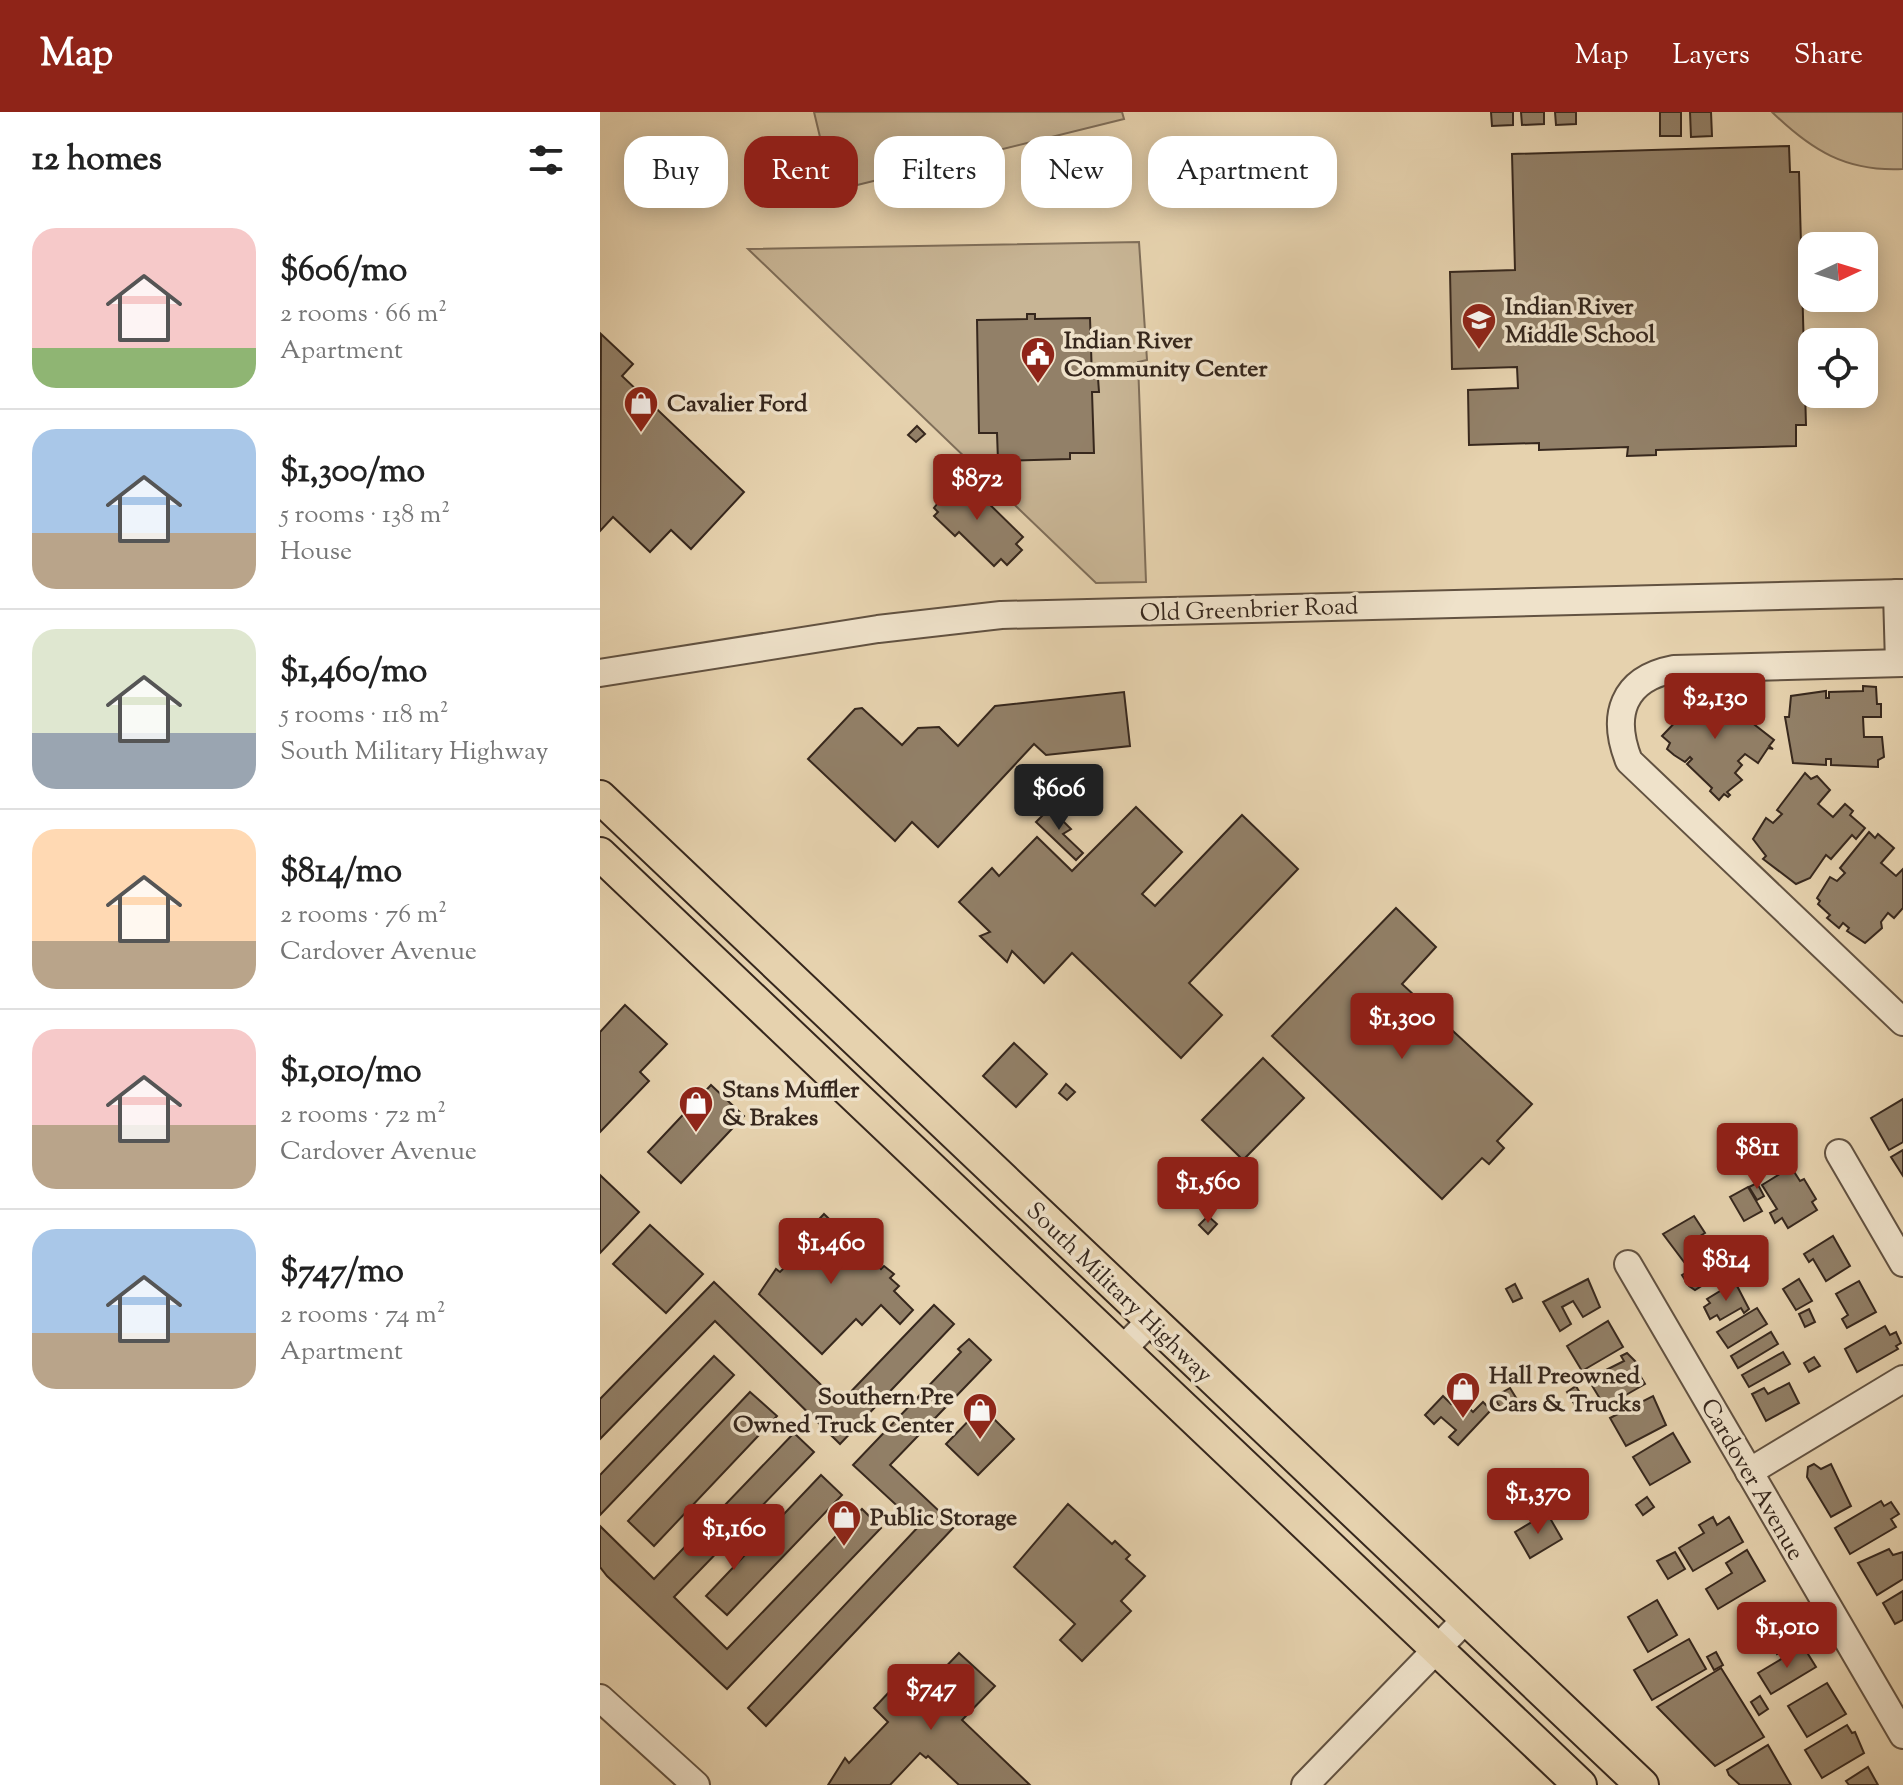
<!DOCTYPE html>
<html lang="en">
<head>
<meta charset="utf-8">
<style>
	body { margin:0; font-family:"Sorts Mill Goudy",serif; background:#f2f2f2; color:#222; height:100vh; display:flex; flex-direction:column; font-size:30px; white-space:nowrap }
	* { box-sizing:border-box; margin:0 }
	p { font-size:26px; color:#767676 }
	.icon { flex:none; width:44px; height:44px; fill:none; stroke:currentColor; stroke-width:2; stroke-linecap:round; stroke-linejoin:round }
	.map { position:relative; flex:1; overflow:hidden }
	.side { display:flex; flex-direction:column; background:#fff; width:600px }
	.side>* { flex:none }
	.hud { position:absolute; left:24px; top:24px; width:760px; height:72px; display:flex; gap:16px }
	.needle { width:52px; rotate:86deg }
	.tools { position:absolute; left:1198px; top:120px; display:grid; gap:16px }
	.tools a { display:grid; place-items:center; width:80px; height:80px; border-radius:16px; background:#fff; box-shadow:0 4px 20px #0003; font-size:40px }
	.price { position:absolute; translate:-50% -68px; padding:0 18px; border-radius:8px; background:#8f2418; color:#fff; font-size:26px; line-height:52px; filter:drop-shadow(0 2px 4px #0008) }
	.price::after { content:''; position:absolute; left:50%; top:48px; width:24px; height:18px; margin-left:-12px; background:inherit; clip-path:polygon(0 0,100% 0,50% 100%) }
	.price.selected { background:#222; color:#fff }
	ul { padding:0; list-style:none }
	li { display:flex; align-items:center; gap:24px; height:200px; padding:0 32px }
	li+li { border-top:2px solid #e0e0e0 }
	li span { display:grid; place-items:center; flex:none; width:224px; height:160px; border-radius:24px; color:#555 }
	li>.icon { margin-inline-start:auto }
	span .icon { width:96px; height:96px; fill:#fffc; stroke-width:1 }
	li b { font-size:34px }
	h2 { display:flex; justify-content:space-between; align-items:center; height:96px; padding:0 32px; font-size:34px }
	.tag { padding:0 28px; border-radius:24px; background:#fff; box-shadow:0 4px 20px #0003; font-size:28px; line-height:72px }
	.tag.selected { background:#8f2418; color:#fff }
	header { display:flex; align-items:center; gap:48px; box-sizing:border-box; height:112px; padding:0 40px; background:#8f2418; color:#fff }
	header strong { font-size:38px }
	nav { display:flex; gap:44px; margin-inline-start:auto; font-size:28px }
	main { display:flex; flex:1; min-height:0 }
	.map>svg:first-child { display:block }
</style>
</head>
<body>
<header>
<strong>Map</strong>
<nav><a>Map</a><a>Layers</a><a>Share</a></nav>
</header>
<main>
<section class="side">
<h2>12 homes<svg class="icon" aria-label="filters" viewBox="0 0 24 24"><path d="M4 7h16M4 17h16"/><circle cx="9" cy="7" r="2"/><circle cx="15" cy="17" r="2"/></svg></h2>
<ul>
<li><span style="background:linear-gradient(#f6c9c9 75%,#8fb573 0)"><svg class="icon" aria-label="home" viewBox="0 0 24 24"><path d="M3 11l9-7 9 7M6 9v11h12V9"/></svg></span><div><b>$606/mo</b><p>2 rooms · 66 m²</p><p>Apartment</p></div></li>
<li><span style="background:linear-gradient(#a9c7e8 65%,#b9a48a 0)"><svg class="icon" aria-label="home" viewBox="0 0 24 24"><path d="M3 11l9-7 9 7M6 9v11h12V9"/></svg></span><div><b>$1,300/mo</b><p>5 rooms · 138 m²</p><p>House</p></div></li>
<li><span style="background:linear-gradient(#dfe7d0 65%,#9aa5b1 0)"><svg class="icon" aria-label="home" viewBox="0 0 24 24"><path d="M3 11l9-7 9 7M6 9v11h12V9"/></svg></span><div><b>$1,460/mo</b><p>5 rooms · 118 m²</p><p>South Military Highway</p></div></li>
<li><span style="background:linear-gradient(#ffd9b3 70%,#b9a48a 0)"><svg class="icon" aria-label="home" viewBox="0 0 24 24"><path d="M3 11l9-7 9 7M6 9v11h12V9"/></svg></span><div><b>$814/mo</b><p>2 rooms · 76 m²</p><p>Cardover Avenue</p></div></li>
<li><span style="background:linear-gradient(#f6c9c9 60%,#b9a48a 0)"><svg class="icon" aria-label="home" viewBox="0 0 24 24"><path d="M3 11l9-7 9 7M6 9v11h12V9"/></svg></span><div><b>$1,010/mo</b><p>2 rooms · 72 m²</p><p>Cardover Avenue</p></div></li>
<li><span style="background:linear-gradient(#a9c7e8 65%,#b9a48a 0)"><svg class="icon" aria-label="home" viewBox="0 0 24 24"><path d="M3 11l9-7 9 7M6 9v11h12V9"/></svg></span><div><b>$747/mo</b><p>2 rooms · 74 m²</p><p>Apartment</p></div></li>
</ul>
</section>
<div class="map">
<svg width="1303" height="1673" viewBox="0 0 1303 1673">
	<rect width="100%" height="100%" fill="#e6d2ae"/>
	<filter id="stains"><feTurbulence type="fractalNoise" baseFrequency=".0025" numOctaves="4"/><feColorMatrix values="0 0 0 0 .2 0 0 0 0 .09 0 0 0 0 .02 0 0 0 .5 -.17"/></filter>
	<radialGradient id="worn" r=".72"><stop offset=".6" stop-color="#630" stop-opacity="0"/><stop offset="1" stop-color="#630" stop-opacity=".3"/></radialGradient>
	<g fill="#c8b595" stroke="#7f6e59" stroke-width="2">
		<path d="M214,0H522L524,7L233,79Z"/>
		<path d="M1172,0H1303V57C1246,60 1211,38 1172,0Z"/>
		<path d="M539,130L547,248L538,250L546,470L496,471L148,137Z"/>
	</g>
	<g fill="#928068" stroke="#36271d" stroke-width="2">
		<path d="M891,0H913V13L892,14Z"/>
		<path d="M921,0H944V12L922,13Z"/>
		<path d="M955,0H976V12L956,13Z"/>
		<rect x="1060" y="0" width="21" height="24"/>
		<path d="M1090,0H1111L1112,24L1091,25Z"/>
		<path d="M1189,34L1190,60H1199L1206,313H1196V334L1056,338V343L1027,344L1028,335L939,338V331L869,333L868,278L918,276L917,255L852,257L850,160L915,158L912,42Z"/>
		<path d="M427,202H435V207L490,206L492,266H498L499,280H492L494,341H470V347L398,349L397,321H379L377,208L427,207Z"/>
		<path d="M1,222L33,252L22,264L144,380L91,437L71,418L50,440L13,405L0,419Z"/>
		<path d="M317,314L325,322L316,330L308,323Z"/>
		<path d="M362,366L380,379L378,381L423,425L416,432L422,438L407,453L401,447L394,454L359,420L355,424L334,404L338,400L334,396L341,387L336,382L348,369L354,375Z"/>
		<path d="M1263,574L1276,575L1277,592H1281V605H1263L1264,625H1282L1284,645L1278,648V655L1231,653V647H1226V653L1193,651L1185,605H1189L1191,584L1226,579V586H1229V580L1263,579Z"/>
		<path d="M1107,575L1129,589L1124,594L1132,603L1137,599L1174,628L1169,634L1173,637L1168,636L1158,651L1145,642L1138,649L1142,653L1135,661L1142,668L1127,680L1130,683L1128,685L1124,682L1119,688L1110,679L1112,676L1087,652L1092,647L1090,645L1085,650L1074,643L1067,637L1070,631L1062,624L1084,601L1080,593L1088,586L1091,589Z"/>
		<path d="M524,580L530,634L446,643L434,632L338,735L312,710L295,729L208,647L255,597L262,596L302,633L318,616L339,615L358,634L395,594Z"/>
		<path d="M1205,661L1211,667L1217,664L1230,678L1218,692L1233,705L1245,692L1253,699L1250,703L1265,716L1256,727L1252,723L1231,747L1226,743L1210,766L1196,772L1163,747L1166,744L1153,727L1166,706L1173,711L1182,702L1177,698Z"/>
		<path d="M536,695L582,740L542,782L555,794L642,703L698,757L589,871L622,903L581,946L472,841L444,871L412,839L407,850L380,824L390,820L359,790L392,756L399,764L437,725L472,759Z"/>
		<path d="M450,696L471,717L463,722L483,741L476,748L436,710Z"/>
		<path d="M1269,720L1275,726L1278,722L1294,736L1281,751L1296,764L1303,757V796L1294,806L1288,801L1281,810L1282,816L1265,831L1247,819L1249,816L1243,811L1239,816L1227,806L1230,803L1218,792L1220,789L1217,786L1230,765L1237,769L1245,761L1240,756Z"/>
		<path d="M796,796L836,835L802,872L932,992L897,1029L904,1036L889,1052L882,1046L842,1087L672,924Z"/>
		<path d="M25,893L67,932L40,960L49,969L0,1020V920Z"/>
		<path d="M414,931L447,962L416,995L383,964Z"/>
		<path d="M663,946L704,986L643,1048L602,1008Z"/>
		<path d="M466,972L475,980L467,988L459,981Z"/>
		<path d="M111,973L144,1004L81,1071L48,1040Z"/>
		<path d="M1303,987V1030L1289,1038L1271,1006Z"/>
		<path d="M1303,1038V1064L1291,1045Z"/>
		<path d="M1191,1055L1200,1069L1204,1067L1216,1087L1212,1090L1217,1098L1188,1116L1182,1106L1175,1111L1170,1101L1177,1097L1162,1073Z"/>
		<path d="M0,1063L39,1100L0,1141Z"/>
		<path d="M1157,1071L1164,1084L1157,1088L1149,1075Z"/>
		<path d="M1148,1075L1162,1099L1144,1109L1130,1085Z"/>
		<path d="M224,1102L281,1157L284,1154L294,1162L290,1166L299,1174L294,1179L313,1198L300,1212L281,1193L262,1213L256,1207L222,1242L159,1182L176,1157L180,1160L192,1148L186,1142Z"/>
		<path d="M608,1104L617,1112L608,1122L599,1113Z"/>
		<path d="M1094,1104L1105,1121L1100,1124L1107,1137L1084,1150L1063,1122Z"/>
		<path d="M50,1113L103,1162L66,1201L13,1152Z"/>
		<path d="M1233,1124L1250,1154L1226,1169L1213,1147L1209,1150L1204,1142Z"/>
		<path d="M1122,1139L1132,1155L1095,1178L1089,1174L1082,1163Z"/>
		<path d="M988,1167L1000,1195L983,1205L973,1189L962,1195L971,1212L960,1219L943,1190Z"/>
		<path d="M1199,1167L1212,1189L1196,1198L1183,1177Z"/>
		<path d="M1259,1169L1276,1200L1247,1216L1242,1207L1248,1203L1236,1182Z"/>
		<path d="M114,1170L240,1291L334,1193L354,1212L240,1332L115,1209L0,1327V1287Z"/>
		<path d="M1135,1170L1149,1197L1144,1201L1141,1196L1120,1208L1117,1203L1110,1207L1104,1195L1110,1191L1107,1187Z"/>
		<path d="M915,1172L922,1186L913,1190L906,1177Z"/>
		<path d="M1157,1196L1167,1212L1128,1236L1117,1220Z"/>
		<path d="M1209,1197L1215,1210L1205,1215L1199,1202Z"/>
		<path d="M1008,1209L1023,1235L982,1259L967,1234Z"/>
		<path d="M1285,1214L1290,1223L1296,1220L1301,1231L1296,1234L1298,1237L1257,1260L1245,1237Z"/>
		<path d="M1171,1220L1178,1232L1138,1256L1131,1244Z"/>
		<path d="M369,1227L391,1248L290,1353L355,1414L166,1614L148,1596L319,1414L253,1353L361,1240L358,1237Z"/>
		<path d="M1183,1240L1190,1252L1149,1275L1142,1263Z"/>
		<path d="M1027,1241L1039,1253L1035,1255L1045,1272L1005,1295L988,1267L1024,1249L1021,1244Z"/>
		<path d="M114,1244L134,1263L0,1403V1363Z"/>
		<path d="M1214,1245L1220,1254L1209,1260L1204,1251Z"/>
		<path d="M1189,1271L1199,1291L1166,1309L1152,1282L1164,1276L1168,1282Z"/>
		<path d="M976,1274L985,1290L976,1295L967,1280Z"/>
		<path d="M910,1276L918,1289L902,1299L894,1285Z"/>
		<path d="M150,1280L177,1304L54,1434L28,1409Z"/>
		<path d="M843,1284L851,1292L857,1285L873,1300L883,1290L891,1298L858,1333L849,1325L856,1318L841,1305L834,1312L825,1303Z"/>
		<path d="M1053,1284L1066,1313L1026,1334L1010,1306Z"/>
		<path d="M382,1295L414,1327L378,1363L346,1332Z"/>
		<path d="M194,1321L214,1340L74,1485L127,1537L262,1397L281,1416L127,1577L7,1464L0,1455V1414L54,1467Z"/>
		<path d="M1073,1321L1090,1350L1050,1373L1033,1345Z"/>
		<path d="M1214,1352L1221,1357L1231,1352L1251,1394L1231,1405L1207,1365L1208,1355Z"/>
		<path d="M221,1363L242,1383L127,1503L106,1484Z"/>
		<path d="M1047,1385L1054,1395L1043,1403L1036,1393Z"/>
		<path d="M1281,1389L1284,1394L1291,1390L1299,1402L1291,1407L1296,1415L1250,1442L1235,1416Z"/>
		<path d="M468,1392L512,1432L515,1429L530,1443L526,1447L545,1464L521,1489L531,1499L482,1549L460,1528L475,1512L414,1455Z"/>
		<path d="M947,1401L962,1427L930,1446L915,1420Z"/>
		<path d="M1113,1405L1117,1413L1129,1405L1143,1430L1093,1459L1079,1436L1104,1421L1099,1413Z"/>
		<path d="M1289,1437L1293,1443L1303,1440V1467L1277,1483L1258,1451Z"/>
		<path d="M1147,1438L1165,1469L1118,1497L1106,1477L1132,1461L1126,1451Z"/>
		<path d="M1075,1440L1085,1457L1068,1467L1057,1449Z"/>
		<path d="M1303,1479V1508L1295,1512L1283,1491Z"/>
		<path d="M1057,1488L1077,1523L1048,1540L1028,1505Z"/>
		<path d="M1178,1495L1194,1514L1193,1519L1198,1528L1177,1542L1172,1532L1167,1535L1152,1512Z"/>
		<path d="M1089,1527L1106,1557L1052,1588L1034,1558Z"/>
		<path d="M1203,1534L1216,1555L1171,1582L1158,1561Z"/>
		<path d="M1116,1540L1123,1553L1114,1558L1107,1545Z"/>
		<path d="M359,1541L395,1574L362,1608L430,1673H359L328,1644L326,1646L320,1641L290,1673H228L245,1646L249,1651L288,1610L274,1596L311,1557L317,1563L325,1554L337,1564Z"/>
		<path d="M1121,1556L1164,1625L1115,1654L1057,1595Z"/>
		<path d="M1227,1571L1246,1602L1207,1625L1188,1594Z"/>
		<path d="M1160,1584L1168,1597L1159,1603L1151,1590Z"/>
		<path d="M1247,1613L1252,1621L1255,1620L1264,1641L1222,1666L1205,1638Z"/>
		<path d="M1168,1633L1191,1673H1140L1129,1663L1127,1658Z"/>
		<path d="M1268,1655L1278,1673H1249L1246,1669Z"/>
	</g>
	<g fill="none" stroke-linecap="round" stroke-linejoin="round">
		<g stroke="#625241" stroke-width="30">
			<g id="minor">
				<path d="M1297,481L1299,551"/>
				<path d="M1303,551L1074,557C1022,567 1011,604 1029,649L1303,910"/>
				<path d="M0,561L278,517L401,503L1303,481"/>
				<path d="M1239,1041L1303,1151"/>
				<path d="M1028,1152L1303,1623"/>
				<path d="M523,1237L550,1209"/>
				<path d="M1149,1360L1303,1267"/>
				<path d="M0,1586L96,1673"/>
				<path d="M705,1673L865,1508"/>
			</g>
		</g>
		<g stroke="#36271d" stroke-width="36">
			<g id="major">
				<path d="M0,685L1042,1673"/>
				<path d="M0,742L980,1673"/>
			</g>
		</g>
		<use href="#minor" stroke="#efe2ca" stroke-width="26"/>
		<use href="#major" stroke="#e6d2ae" stroke-width="32"/>
	</g>
	<defs>
		<g id="school-pin" transform="scale(1.8)"><path d="M0 17L-7.5 6A9.5 9.5 0 1 1 7.5 6Z" fill="#8f2418" stroke="#efe2ca"/><path d="M0-5L7-2L0 1L-7-2ZM-4 1L0 2.5L4 1V4Q0 6-4 4Z" fill="#fff"/></g>
		<g id="civic-pin" transform="scale(1.8)"><path d="M0 17L-7.5 6A9.5 9.5 0 1 1 7.5 6Z" fill="#8f2418" stroke="#efe2ca"/><path d="M-.6-6.5H3V-4.5H.6V-3L4-1V1h2V6H-6V1h2V-1L-.6-3ZM-1.2 2.5V6h2.4V2.5Z" fill="#fff"/></g>
		<g id="shop-pin" transform="scale(1.8)"><path d="M0 17L-7.5 6A9.5 9.5 0 1 1 7.5 6Z" fill="#8f2418" stroke="#efe2ca"/><path d="M-5-2.5h2.3a2.7 3.5 0 0 1 5.4 0H5L5.5 6h-11ZM-1.5-2.5h3a1.5 2.3 0 0 0-3 0Z" fill="#fff"/></g>
	</defs>
	<g fill-rule="evenodd">
		<use href="#school-pin" x="879" y="208"/>
		<use href="#civic-pin" x="438" y="242"/>
		<use href="#shop-pin" x="41" y="291"/>
		<use href="#shop-pin" x="96" y="991"/>
		<use href="#shop-pin" x="863" y="1277"/>
		<use href="#shop-pin" x="380" y="1298"/>
		<use href="#shop-pin" x="244" y="1405"/>
	</g>
	<g text-anchor="middle" stroke-width="7" stroke-linejoin="round" paint-order="stroke">
		<g font-size="24" font-weight="bold" fill="#36271d" stroke="#efe2ca" text-anchor="start">
			<text x="905" y="202">Indian River<tspan x="905" dy="28">Middle School</tspan></text>
			<text x="464" y="236">Indian River<tspan x="464" dy="28">Community Center</tspan></text>
			<text x="67" y="299">Cavalier Ford</text>
			<text x="122" y="985">Stans Muffler<tspan x="122" dy="28">&amp; Brakes</tspan></text>
			<text x="889" y="1271">Hall Preowned<tspan x="889" dy="28">Cars &amp; Trucks</tspan></text>
			<text x="354" y="1292" text-anchor="end">Southern Pre<tspan x="354" dy="28">Owned Truck Center</tspan></text>
			<text x="270" y="1413">Public Storage</text>
		</g>
		<g font-size="24" fill="#36271d" stroke="#efe2ca">
			<text transform="translate(649 497) rotate(-2)" y="8">Old Greenbrier Road</text>
			<text transform="translate(520 1180) rotate(44)" y="8">South Military Highway</text>
			<text transform="translate(1153 1367) rotate(60)" y="8">Cardover Avenue</text>
		</g>
	</g>
	<rect width="100%" height="100%" filter="url(#stains)"/>
	<rect width="100%" height="100%" fill="url(#worn)"/>
</svg>
<div class="tools">
<a><svg class="needle" viewBox="-14 -14 28 28"><path d="M0-13l5 13h-10z" fill="#e53935"/><path d="M0 13l5-13h-10z" fill="#767676"/></svg></a>
<a><svg class="icon" aria-label="locate" viewBox="0 0 24 24"><circle cx="12" cy="12" r="6"/><path d="M12 2v4M12 18v4M2 12h4M18 12h4"/></svg></a>
</div>
<b class="price" style="left:377px;top:410px">$872</b>
<b class="price" style="left:1115px;top:629px">$2,130</b>
<b class="price selected" style="left:459px;top:720px">$606</b>
<b class="price" style="left:802px;top:949px">$1,300</b>
<b class="price" style="left:1157px;top:1079px">$811</b>
<b class="price" style="left:608px;top:1113px">$1,560</b>
<b class="price" style="left:231px;top:1174px">$1,460</b>
<b class="price" style="left:1126px;top:1191px">$814</b>
<b class="price" style="left:938px;top:1424px">$1,370</b>
<b class="price" style="left:134px;top:1460px">$1,160</b>
<b class="price" style="left:1187px;top:1558px">$1,010</b>
<b class="price" style="left:331px;top:1620px">$747</b>
<div class="hud">
<a class="tag">Buy</a>
<a class="tag selected">Rent</a>
<a class="tag">Filters</a>
<a class="tag">New</a>
<a class="tag">Apartment</a>
</div>
</div>
</main>
</body>
</html>
